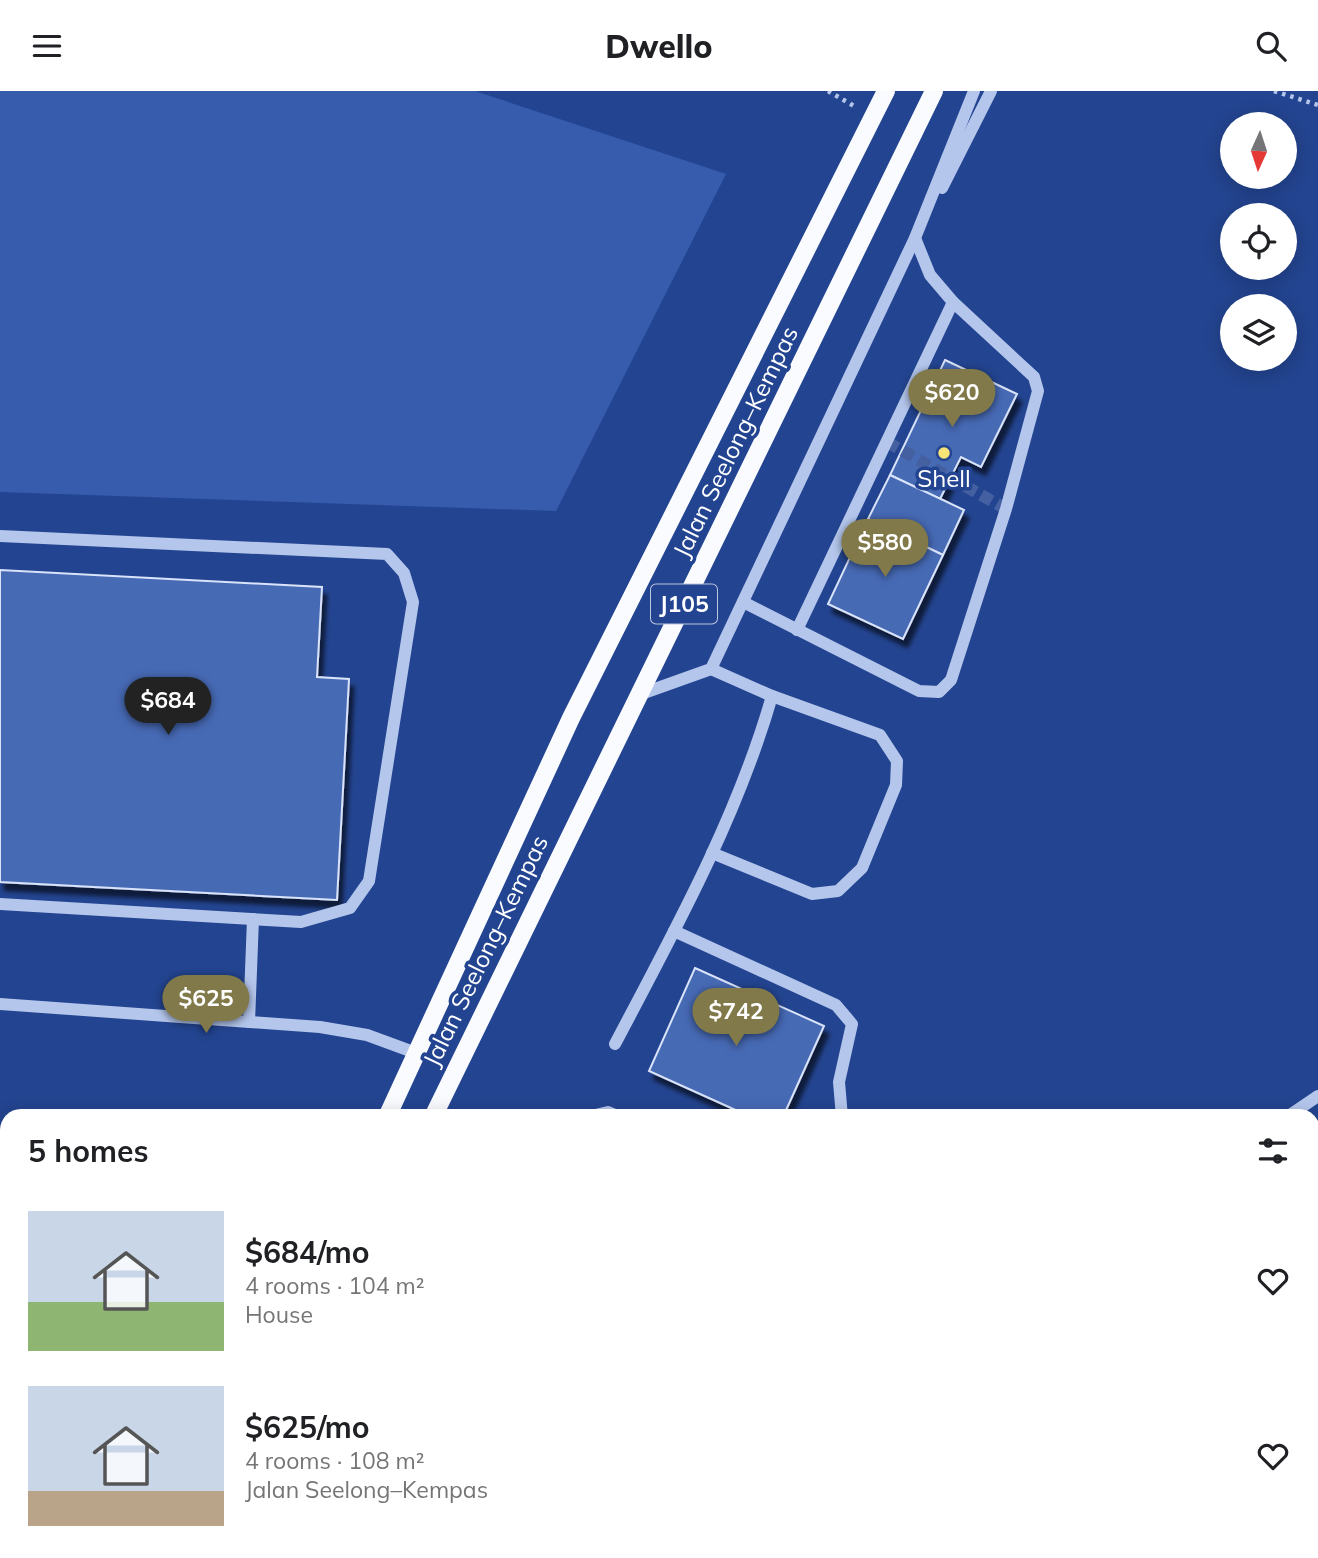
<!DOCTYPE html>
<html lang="en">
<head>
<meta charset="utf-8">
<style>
	body { margin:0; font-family:Mulish,sans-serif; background:#f6f6f6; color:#202124; height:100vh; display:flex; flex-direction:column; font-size:26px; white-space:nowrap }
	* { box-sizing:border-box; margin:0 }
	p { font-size:23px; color:#757577 }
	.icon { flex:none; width:38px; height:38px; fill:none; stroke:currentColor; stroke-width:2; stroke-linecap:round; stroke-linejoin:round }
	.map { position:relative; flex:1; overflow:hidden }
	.details { position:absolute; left:0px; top:1018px; width:1320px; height:450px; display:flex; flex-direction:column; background:#fff; border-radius:21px 21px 0 0; box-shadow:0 4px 18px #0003 }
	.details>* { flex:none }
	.needle { width:46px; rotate:183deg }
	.buttons { position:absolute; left:1220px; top:21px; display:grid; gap:14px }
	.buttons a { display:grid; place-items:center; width:77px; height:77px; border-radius:50%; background:#fff; box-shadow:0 4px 18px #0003; font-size:35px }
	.price { position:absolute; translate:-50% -60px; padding:0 16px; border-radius:24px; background:#817949; color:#fff; font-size:23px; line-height:46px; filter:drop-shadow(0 2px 4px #0008) }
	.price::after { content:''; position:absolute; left:50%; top:42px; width:21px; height:16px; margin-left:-10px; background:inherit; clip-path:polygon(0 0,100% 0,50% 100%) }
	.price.active { background:#222; color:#fff }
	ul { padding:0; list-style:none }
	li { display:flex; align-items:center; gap:21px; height:175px; padding:0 28px }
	li span { display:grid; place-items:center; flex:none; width:196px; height:140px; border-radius:0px; color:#555 }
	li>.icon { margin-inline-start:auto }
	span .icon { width:84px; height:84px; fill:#fffc; stroke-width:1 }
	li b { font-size:30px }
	h2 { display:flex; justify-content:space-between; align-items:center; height:84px; padding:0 28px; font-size:30px }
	header { display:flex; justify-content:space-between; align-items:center; height:91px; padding:0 28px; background:#fff; font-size:32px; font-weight:800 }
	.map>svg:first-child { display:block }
</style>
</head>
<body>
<header><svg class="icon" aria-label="menu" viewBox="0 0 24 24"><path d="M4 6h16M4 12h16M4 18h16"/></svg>Dwello<svg class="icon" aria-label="search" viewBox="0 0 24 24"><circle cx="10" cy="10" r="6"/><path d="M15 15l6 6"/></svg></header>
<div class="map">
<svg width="1318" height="1467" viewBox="0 0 1318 1467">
	<defs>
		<filter id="shadow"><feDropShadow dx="4.5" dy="8" stdDeviation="2" flood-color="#0009"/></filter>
	</defs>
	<rect width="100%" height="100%" fill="#234490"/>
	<path fill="#375cad" d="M0,0H475L726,83L556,420L0,401Z"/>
	<g fill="#476ab5" stroke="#d9e3f9" stroke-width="2" filter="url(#shadow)">
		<path d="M945,269L1017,303L981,376L961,366L940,408L890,384Z"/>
		<path d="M890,384L964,419L943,464L868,428Z"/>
		<path d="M868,428L943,464L903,548L828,513Z"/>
		<path d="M0,479L322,496L317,586L349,588L337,809L0,791Z"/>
		<path d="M695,877L824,935L783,1026H751L649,980Z"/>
		<path d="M1318,1160V1467H1287L1282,1461H1312V1164Z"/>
		<path d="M479,1461H577L574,1467H476Z"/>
	</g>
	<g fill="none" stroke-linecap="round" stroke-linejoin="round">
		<path stroke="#4460a1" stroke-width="12" stroke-dasharray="12 6" stroke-linecap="butt" d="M887,351L1006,418"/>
		<g stroke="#b4c6ec" stroke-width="4.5" stroke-dasharray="3.5 5" stroke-linecap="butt">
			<path d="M828,0L854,15"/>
			<path d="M1274,0L1318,14"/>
		</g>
		<g stroke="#b4c6ec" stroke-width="12">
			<path d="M942,97L991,0"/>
			<path d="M0,445L387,463L404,482L413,511L369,790L350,817L301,831L0,813"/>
			<path d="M743,511L919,600L939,601L951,589L1006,418L1038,300L1034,286L953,211L930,184L915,147"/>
			<path d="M797,539L953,211"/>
			<path d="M711,578L772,605L880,644L897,670L896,694L862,777L838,800L812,803L712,762"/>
			<path d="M641,603L711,578L915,147L974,0"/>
			<path d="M674,840L836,914L852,933L839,991L842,1026"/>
			<path d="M0,913L320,936L367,944L416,962"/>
			<path d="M249,931L253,828"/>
			<path d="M615,953C674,841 737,727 772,605"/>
			<path d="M587,1026L608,1021L620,1026"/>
			<path d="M1287,1026L1318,1005"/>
			<path d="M1312,1106L1318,1102"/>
			<path d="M0,1192H7"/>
			<path d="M653,1461L662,1467"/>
			<path d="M1076,1461L1080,1467"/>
			<path d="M1263,1461L1268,1467"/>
			<path d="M407,1467L410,1461"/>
			<path d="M602,1467L605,1461"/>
			<path d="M810,1467L811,1461"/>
		</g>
		<g stroke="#f9fbff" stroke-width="18">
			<path d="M387,1026L571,627L886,0"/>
			<path d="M433,1026L934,0"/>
			<path d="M189,1467L192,1461"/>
			<path d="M233,1467L235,1461"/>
		</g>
	</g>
	<circle fill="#f7e477" stroke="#234490" stroke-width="2.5" cx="944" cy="362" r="7"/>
	<g text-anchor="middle" stroke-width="7" stroke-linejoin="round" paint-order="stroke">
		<rect fill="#234490" stroke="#bdc7de" stroke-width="2" x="651" y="493.5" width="66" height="39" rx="5"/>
		<g font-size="23" font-weight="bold" fill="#fff">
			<text x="684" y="521">J105</text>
		</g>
		<g font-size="24" fill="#fff" stroke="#234490">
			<text transform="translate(736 351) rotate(-64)" y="8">Jalan Seelong–Kempas</text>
			<text transform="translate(486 860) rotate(-64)" y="8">Jalan Seelong–Kempas</text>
		</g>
		<g font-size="24" fill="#fff" stroke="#234490">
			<text x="944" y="396">Shell</text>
		</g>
	</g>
</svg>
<div class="buttons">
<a><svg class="needle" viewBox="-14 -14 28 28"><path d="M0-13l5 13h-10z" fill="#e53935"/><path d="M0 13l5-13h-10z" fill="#757577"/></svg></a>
<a><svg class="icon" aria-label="locate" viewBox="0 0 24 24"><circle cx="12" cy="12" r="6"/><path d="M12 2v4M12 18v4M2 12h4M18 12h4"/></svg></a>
<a><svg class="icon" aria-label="layers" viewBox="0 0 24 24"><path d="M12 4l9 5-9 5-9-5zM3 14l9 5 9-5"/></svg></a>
</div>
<b class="price" style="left:952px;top:338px">$620</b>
<b class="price" style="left:885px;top:488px">$580</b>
<b class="price active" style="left:168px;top:646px">$684</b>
<b class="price" style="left:206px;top:944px">$625</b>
<b class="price" style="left:736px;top:957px">$742</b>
<section class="details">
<h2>5 homes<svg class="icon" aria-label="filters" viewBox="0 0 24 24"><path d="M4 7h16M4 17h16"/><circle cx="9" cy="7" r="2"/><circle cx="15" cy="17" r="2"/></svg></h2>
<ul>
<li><span style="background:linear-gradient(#c9d6e8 65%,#8fb573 0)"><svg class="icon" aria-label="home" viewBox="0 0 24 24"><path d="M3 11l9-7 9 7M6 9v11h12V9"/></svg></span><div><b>$684/mo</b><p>4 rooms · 104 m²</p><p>House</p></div><svg class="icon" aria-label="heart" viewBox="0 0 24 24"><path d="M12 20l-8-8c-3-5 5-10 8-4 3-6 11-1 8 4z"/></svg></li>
<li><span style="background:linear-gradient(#c9d6e8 75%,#b9a48a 0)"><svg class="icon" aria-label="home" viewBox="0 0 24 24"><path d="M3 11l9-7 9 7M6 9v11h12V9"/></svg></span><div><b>$625/mo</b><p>4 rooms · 108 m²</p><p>Jalan Seelong–Kempas</p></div><svg class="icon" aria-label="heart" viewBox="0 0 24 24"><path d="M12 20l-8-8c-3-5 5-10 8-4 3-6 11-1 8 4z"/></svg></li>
</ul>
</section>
</div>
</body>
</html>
